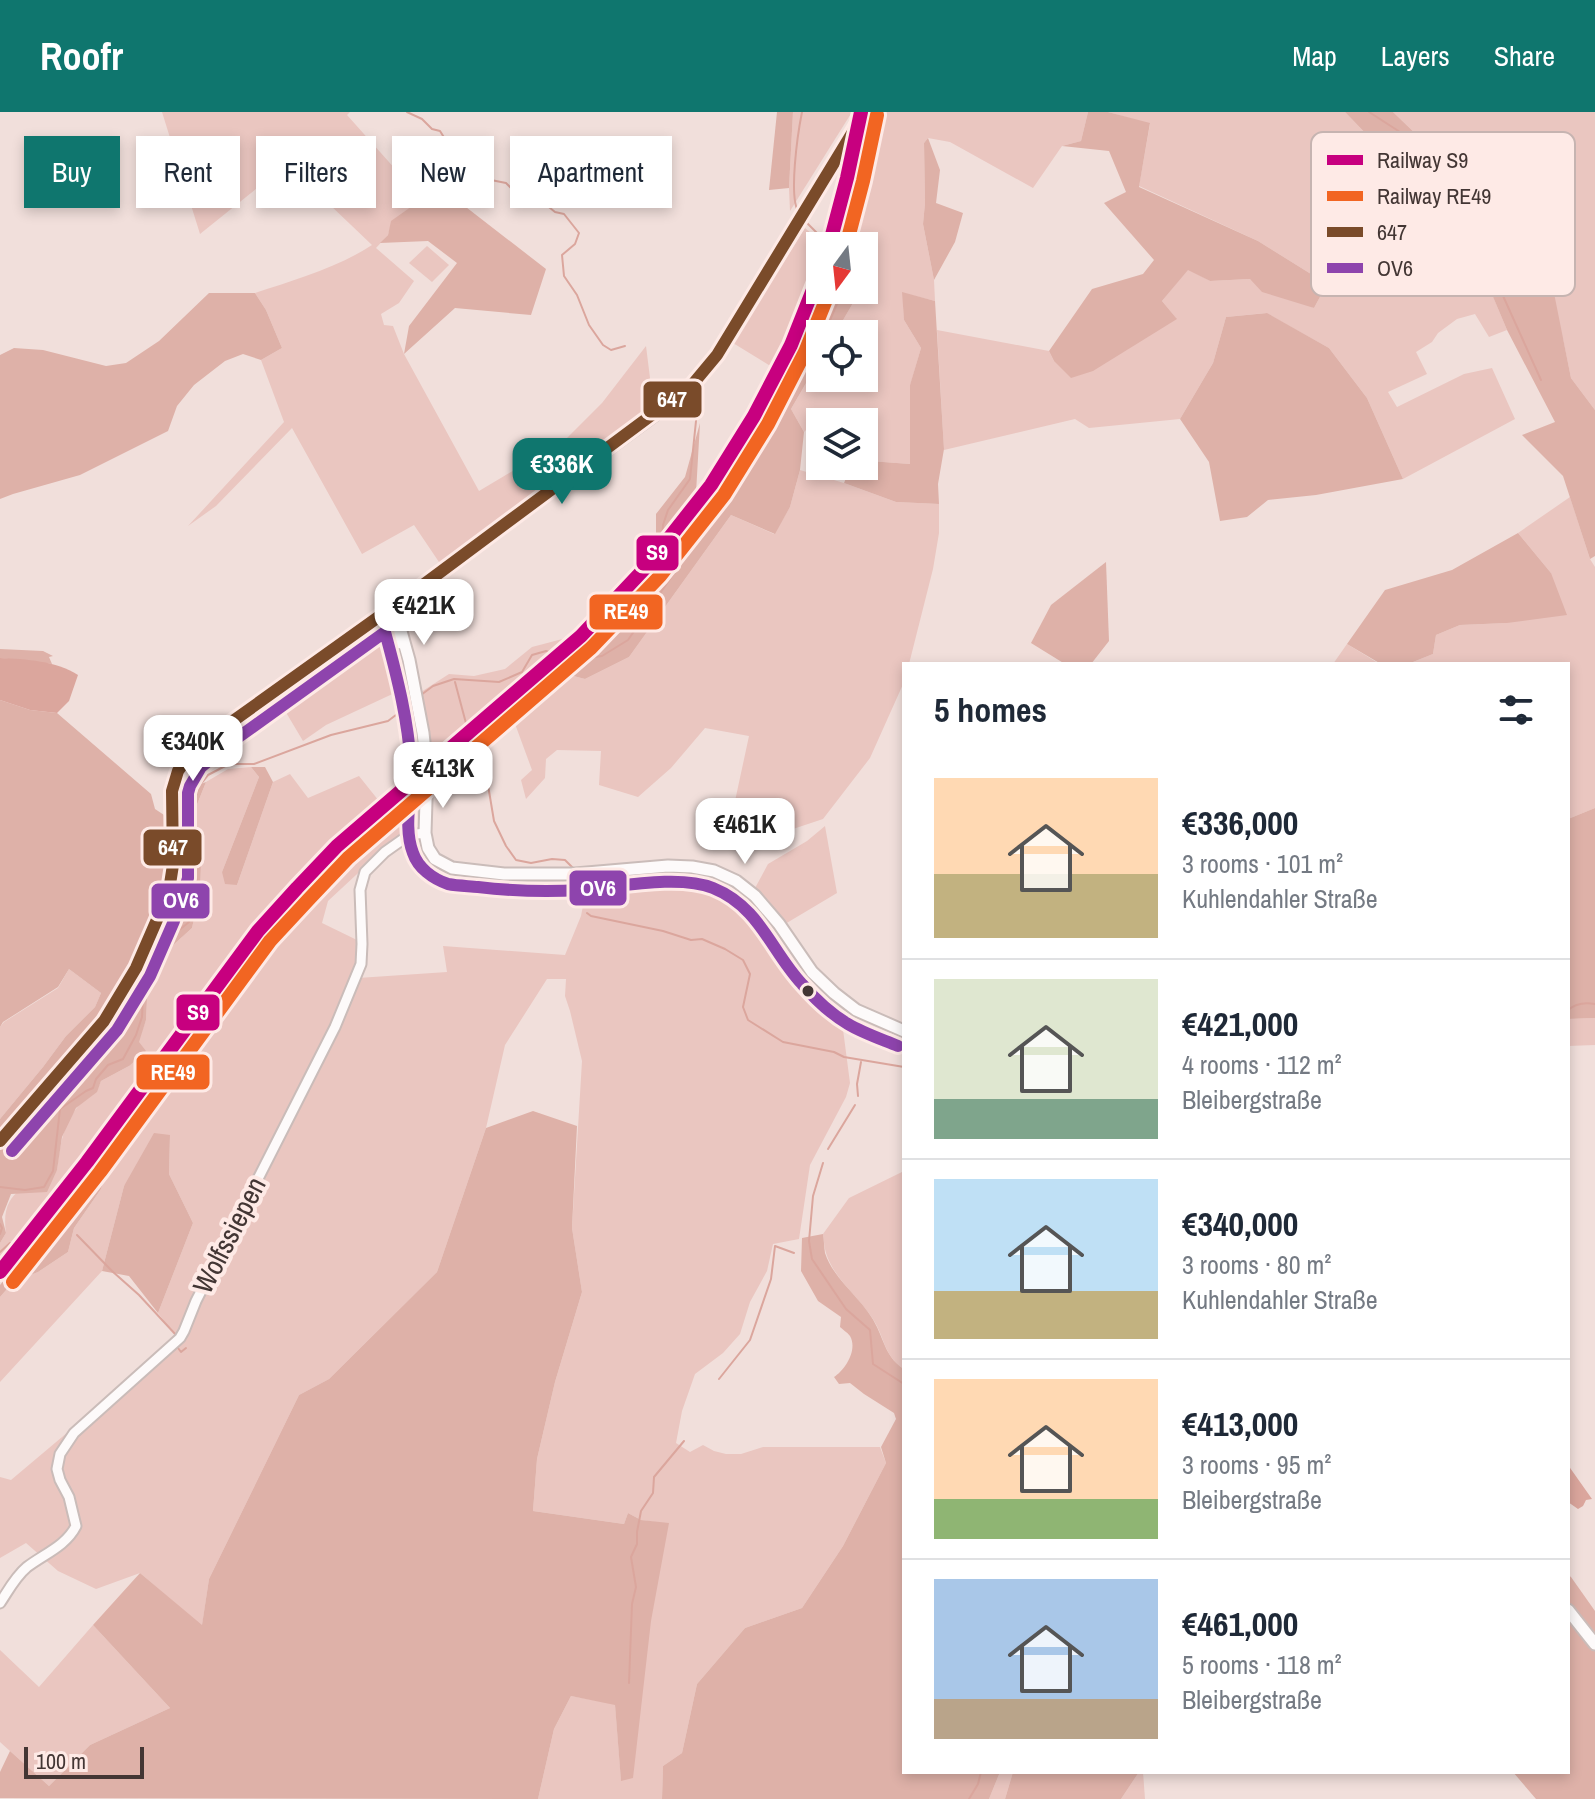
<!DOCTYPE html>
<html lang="en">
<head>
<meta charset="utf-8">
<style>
	body { margin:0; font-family:"Archivo Narrow",sans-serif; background:#f6f6f7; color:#1f2937; height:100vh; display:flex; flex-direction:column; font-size:30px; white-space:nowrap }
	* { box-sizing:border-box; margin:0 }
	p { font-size:26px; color:#747a83 }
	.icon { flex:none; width:44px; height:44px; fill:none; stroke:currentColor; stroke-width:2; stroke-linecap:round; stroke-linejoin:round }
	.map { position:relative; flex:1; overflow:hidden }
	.details { position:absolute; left:902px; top:550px; width:668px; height:1112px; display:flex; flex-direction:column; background:#fff; border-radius:0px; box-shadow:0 4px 12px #0003 }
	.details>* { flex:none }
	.banner { position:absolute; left:24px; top:24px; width:758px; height:72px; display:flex; gap:16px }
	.needle { width:52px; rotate:195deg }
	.buttons { position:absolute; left:806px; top:120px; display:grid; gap:16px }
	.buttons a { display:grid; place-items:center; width:72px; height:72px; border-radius:0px; background:#fff; box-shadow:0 4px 12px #0003; font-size:40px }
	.scale { position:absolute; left:24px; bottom:20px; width:120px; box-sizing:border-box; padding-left:8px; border:4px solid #433634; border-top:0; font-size:22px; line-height:28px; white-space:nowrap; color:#433634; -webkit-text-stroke:6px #feeae6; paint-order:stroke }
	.price { position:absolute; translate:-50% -68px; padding:0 18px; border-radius:16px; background:#fff; color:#222; font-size:26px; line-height:52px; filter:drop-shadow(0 2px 4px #0008) }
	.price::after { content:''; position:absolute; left:50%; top:48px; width:24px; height:18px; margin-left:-12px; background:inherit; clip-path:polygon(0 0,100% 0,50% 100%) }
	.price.on { background:#0f766e; color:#fff }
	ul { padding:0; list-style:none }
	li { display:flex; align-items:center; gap:24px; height:200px; padding:0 32px }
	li+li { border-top:2px solid #e0e1e3 }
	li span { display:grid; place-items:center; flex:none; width:224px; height:160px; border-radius:0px; color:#555 }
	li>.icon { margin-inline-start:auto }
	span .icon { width:96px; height:96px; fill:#fffc; stroke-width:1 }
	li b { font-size:34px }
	h2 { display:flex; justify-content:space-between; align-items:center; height:96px; padding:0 32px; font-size:34px }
	.tag { padding:0 28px; border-radius:0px; background:#fff; box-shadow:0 4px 12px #0003; font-size:28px; line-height:72px }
	.tag.on { background:#0f766e; color:#fff }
	header { display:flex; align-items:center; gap:48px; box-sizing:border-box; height:112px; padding:0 40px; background:#0f766e; color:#fff }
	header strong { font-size:38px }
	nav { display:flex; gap:44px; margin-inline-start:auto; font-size:28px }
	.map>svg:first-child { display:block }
</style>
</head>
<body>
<header>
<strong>Roofr</strong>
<nav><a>Map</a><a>Layers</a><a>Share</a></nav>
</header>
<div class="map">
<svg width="1595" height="1687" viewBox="0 0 1595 1687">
	<rect width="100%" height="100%" fill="#f1dfdb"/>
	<g fill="#eac6c0">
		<path d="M162,0H350L347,3L397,59L436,77L392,109L388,123L376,136L414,169L399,191L381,202L384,213L393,214L404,242L479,379L566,327L602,291L646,234L654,298L441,453L414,413L362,442L292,316L216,394L188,414L284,310L261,248L282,236L266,198L255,181C294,168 337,156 372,133L287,52L200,122Z"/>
		<path d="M793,0H852L790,99L789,76Z"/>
		<path d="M879,0H1088L1081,29L1062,34L1033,76L950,30L928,26L924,31L925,91L923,112L934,168L935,189L903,181L904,208L921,236L910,274V352L870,349L864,351V310H835L824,300L804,320L791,297L820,247V266H864V222H835L853,191L854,178H864V134H858L860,102Z"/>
		<path d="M1108,0H1345L1446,105L1404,128L1436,148H1478L1507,218L1489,225L1475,202L1457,207L1438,221L1432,230L1416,240L1427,262L1388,280L1397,295L1464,262L1492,256L1515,307L1403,367L1367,286L1329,236L1266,201L1226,205L1213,251L1180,307L1089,316L1075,307L944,338L937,218L1049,239L1054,249L1176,206L1162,189L1188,157L1210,169L1250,167L1314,196L1327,172L1258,129L1139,74L1150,12Z"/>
		<path d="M1393,0H1595V298L1571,266L1563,227L1420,26Z"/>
		<path d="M805,116L824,132L820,134V142L772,255L733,231Z"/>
		<path d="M427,134L449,153L432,170L409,151Z"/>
		<path d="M800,358L844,371L896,390L939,392V421L933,457L909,552H904V570L870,646L823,707L790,718L749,691L736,696L735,689L749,624L705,616L671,656L638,685L599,673L601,639L557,638L546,647L545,666L526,687L521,668L532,658L511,601L558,560L585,567L629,545L731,403L774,422L790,395Z"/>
		<path d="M1570,385L1590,447L1595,455V696L1568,707V552H1408L1433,542L1436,523L1460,513L1507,511L1551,461L1518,421Z"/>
		<path d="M377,515L386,521L407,588L401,578L326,613L303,629L278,587Z"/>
		<path d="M570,525L432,644L421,580L449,562L474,564L505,557L532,535Z"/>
		<path d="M1347,532L1378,551L1381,552H1333Z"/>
		<path d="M251,655L259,665L222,760L237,773L273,670L290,662L308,686L359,664L379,689L279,787L191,895L80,1050L0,1154V1131L6,1121C0,1079 26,1074 57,1058C60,1036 62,1015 76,997C85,985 94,987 101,969L129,954L146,908L147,887L153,866L171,835L192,816L200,780L201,752L195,716L196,695L206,670L228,657Z"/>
		<path d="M420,678L416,716L398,724L328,789L322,811L359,829L357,851L333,911L194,1181L181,1216L175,1223L158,1201L193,1111L169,1062L170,1023L124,1074L102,1159L0,1270V1185L13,1170L38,1160L68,1140L74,1116L101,1077L109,1052L132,1007L293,796Z"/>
		<path d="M825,714L837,781L785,812L768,788L754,778L768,752L807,729Z"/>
		<path d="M678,760L711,766L747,789L805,870L841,902L850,971L846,985L810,1053L799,1127L773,1132L767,1159L750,1190L740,1222L723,1241L695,1262L682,1299L676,1331L690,1340L703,1333L714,1339L726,1342H741L763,1335H880L886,1351L843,1434L802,1496L745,1516L697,1572L682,1641L663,1654L662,1687H538L554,1617L571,1584L615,1592L621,1668L668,1412L641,1408L628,1401L624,1412L533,1399L537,1347L555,1270L582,1180L572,1116L582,949L570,899L565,884L566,867H547L505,933L486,1016L437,1160L329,1267L299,1283L209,1467L202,1514L140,1461L96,1477L58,1459L26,1431L0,1446V1365L11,1368L68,1320L65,1328L185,1223L198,1189L358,866L447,860L443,834L565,843L581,804L588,768Z"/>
		<path d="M69,857L101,881L95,895L66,924L43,955L0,1007V915L4,910L58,876Z"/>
		<path d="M1595,906V933L1568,934V907Z"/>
		<path d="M904,1059V1257C887,1246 885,1231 877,1214C864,1188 835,1170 826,1141C824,1135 824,1128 823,1122L849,1086Z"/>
		<path d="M93,1513L170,1596L90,1633L49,1674L0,1630V1538L39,1575Z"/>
		<path d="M1000,1660H1013L1005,1687H989Z"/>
		<path d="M1139,1660H1143L1145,1687H1121Z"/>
	</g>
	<g fill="#deb1a8">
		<path d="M777,0H793L789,76L769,78Z"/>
		<path d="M1088,0H1108L1150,11L1139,75L1258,129L1327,172L1314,196L1262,180L1250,167L1210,169L1188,158L1162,189L1177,207L1093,259L1071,266L1054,249L1049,239L1092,177L1143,162L1154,148L1104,91L1126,80L1109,39L1062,34L1081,29Z"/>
		<path d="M1345,0H1393L1420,26L1492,81L1549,156L1571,266L1595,298V444L1590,447L1563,364L1522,323L1555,310L1507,218L1478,149L1436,148L1403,128L1445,104Z"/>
		<path d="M878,1L860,102L857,134H838L849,104L866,19Z"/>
		<path d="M928,26L940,58L936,91L963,101L955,130L934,168L923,112L925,91L924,31Z"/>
		<path d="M436,77L453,85L546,157L531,203L455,196L404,242L409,214L457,151L428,129L380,131L388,123L391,109Z"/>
		<path d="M822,178H854L853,191L835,222H820V247L791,297L804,320L800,358L790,395L775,422L731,403L629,545L585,567L558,560L615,504L692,414L747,336L791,254Z"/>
		<path d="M902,180L935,189L944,337L938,372L939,392L896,390L844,371L849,359L859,354H864V351L870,349L910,352V273L921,236L904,208Z"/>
		<path d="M209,181H255L266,198L282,236L261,248L243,242L225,249L194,273L177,294L168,319L80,363L13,382L0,387V243L14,236L43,238L106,254L126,251L159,229Z"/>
		<path d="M1267,201L1329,236L1367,286L1403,367L1316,383L1268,388L1247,405L1220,409L1209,350L1180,307L1213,251L1226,205Z"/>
		<path d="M700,311L696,381L656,435V402L685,365Z"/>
		<path d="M1518,421L1551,461L1567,503L1507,511L1460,513L1436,523L1433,542L1408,552H1381L1347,532L1385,478L1452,458Z"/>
		<path d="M1106,450L1109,529L1091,552H1065L1031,531L1051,493Z"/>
		<path d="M0,537L43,539L53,544L49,545L52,552L0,546Z"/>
		<path d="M0,588L30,598L57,601L151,682L155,697L167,705L177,703L194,675L206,670L196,695L195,716L201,752L200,780L192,816L171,835L153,866L147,887L146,908L139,930L146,939L129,954L101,969L97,980L76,996L62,1025L57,1058L47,1080L11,1082L2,1105L6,1121L0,1131V1007L43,955L66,924L95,895L101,881L69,857L58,875L3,910L0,915Z"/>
		<path d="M251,655H265L273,670L237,773L225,772L222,760L259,665Z"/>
		<path d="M1595,696V906L1568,907V707Z"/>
		<path d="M533,999L577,1014L572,1116L582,1180L555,1270L537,1347L533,1399L624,1412L628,1401L641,1408L669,1411L651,1509L633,1666L621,1669L615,1593L571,1584L554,1617L538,1687L0,1686V1660L10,1639L49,1674L90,1633L170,1596L93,1513L140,1461L202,1513L209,1467L299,1283L329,1267L437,1160L486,1016Z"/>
		<path d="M132,1007L109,1052L101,1077L74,1116L68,1140L38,1160L13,1170L0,1185V1173L48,1117Z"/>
		<path d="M154,1021L170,1023L169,1062L193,1111L158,1201L129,1164L102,1159L124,1074Z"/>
		<path d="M823,1122C824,1128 824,1135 825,1141C834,1169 865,1188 877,1215C885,1232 887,1246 904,1257V1660H1000L989,1687H662L663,1654L682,1641L697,1572L745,1516L802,1496L843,1434L886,1351L881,1335L896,1307L894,1301L864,1282L850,1271L839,1272L834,1265C845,1258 858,1238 850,1224C847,1220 843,1218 840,1215L841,1205L818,1189L801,1159L802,1126Z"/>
		<path d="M1568,1463L1571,1465L1595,1499V1687H1536L1513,1660H1568Z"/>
		<path d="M1013,1660H1139L1121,1687H1005Z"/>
	</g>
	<g fill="#dba69d">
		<path d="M0,546C26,547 56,549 78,563L69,589L57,601L30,598L0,588Z"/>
		<path d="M1568,1353L1592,1387L1586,1388L1583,1394L1578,1397L1568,1390Z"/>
	</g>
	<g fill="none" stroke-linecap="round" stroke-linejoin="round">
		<g stroke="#dba69d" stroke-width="2">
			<path d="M407,0L422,7L432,17L440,19L445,27C465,31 481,48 486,67L506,71L516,81L525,85L539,87L555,100L564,102L579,121L575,132L562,143L564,164L577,183L589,213L603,233L611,238L625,234"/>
			<path d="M1369,0L1400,20L1403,36L1427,56L1436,71L1451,84L1467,107L1472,125L1490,155L1541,268"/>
			<path d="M799,101C788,86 798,20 802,0"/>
			<path d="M805,109L824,128L827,134"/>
			<path d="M824,222L843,178"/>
			<path d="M662,429L663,413L668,398L690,367L696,309V279"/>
			<path d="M666,449L671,464"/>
			<path d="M455,570L467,615"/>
			<path d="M421,583L433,574L454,567L499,570L522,560L532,543L546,539L575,548L602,544L628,528L707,413L788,289L820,230"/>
			<path d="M473,634L487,667L494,709L506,734L516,748L531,751L552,747L565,748L573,756"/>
			<path d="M587,801L591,804L663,819L691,828L702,827L725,837L743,848L750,862L743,895L748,908L783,930L834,940L844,945L904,955"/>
			<path d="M1568,898C1576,891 1585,890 1595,892"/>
			<path d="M858,984L857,972L861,950"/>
			<path d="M828,1037L855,993"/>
			<path d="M823,1051L813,1084L809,1129L812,1147L846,1197L870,1218L873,1252L904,1272"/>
			<path d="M0,1075L25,1078L44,1075L53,1059L60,997L86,979L93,976L96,967L108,953L123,947L136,923L142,905L143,883L149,867L173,823L189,810L197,774L191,713L193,693L199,674L208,663L229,652H254L331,623L388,609L413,590"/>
			<path d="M0,1112L2,1116L0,1122"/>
			<path d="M77,1123L112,1159L139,1183L176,1223"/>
			<path d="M0,1140L10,1131H17"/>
			<path d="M178,1236L181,1240L186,1236"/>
			<path d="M719,1267L750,1228L771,1167L775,1134L794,1141"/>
			<path d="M629,1571L632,1492L636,1475L631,1445L637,1432V1420L641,1399L653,1381L654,1365L684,1329"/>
			<path d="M969,1687L978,1672L981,1660"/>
		</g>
		<g stroke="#cabcb9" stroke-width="13">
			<path id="minor" d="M0,1491C8,1479 15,1465 27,1455C44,1442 66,1434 76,1414L69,1385L60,1368L57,1357L60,1342L74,1321L180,1226L184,1219L196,1189L335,915L361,852L362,832L360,778L365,760L385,740L409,723L425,721"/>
		</g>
		<g stroke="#cabcb9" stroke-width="15">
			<g id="tertiary">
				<path d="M394,494L409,548L423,621L427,657L425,721L428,736L435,747L452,756L504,762H575L668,754L692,755L714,759L736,769L755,784L779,812L812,860L834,881L856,898L904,919"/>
				<path d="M381,503L390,513L398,531"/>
				<path d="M1568,1498L1595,1532"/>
			</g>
		</g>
		<g stroke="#cabcb9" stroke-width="16">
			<path id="secondary" d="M0,1029L104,909L136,856L159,803L170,772L173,753L172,679L178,659L187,646L219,619L419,476L655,302L692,273L717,243L865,0"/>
		</g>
		<use href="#minor" stroke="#fdfafa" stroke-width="9"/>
		<use href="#tertiary" stroke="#fdfafa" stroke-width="11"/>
		<use href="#secondary" stroke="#fdfafa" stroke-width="12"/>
		<g stroke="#feeae6" stroke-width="18">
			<path id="bus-1" d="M0,1029L104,909L136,856L159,803L170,772L173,753L172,679L178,659L187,646L219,619L419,476L692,273L717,243L865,0"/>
		</g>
		<g stroke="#feeae6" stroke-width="18">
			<path id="bus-2" d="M12,1039L117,918L150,864L174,809L188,766V681L190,674L201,655L229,632L385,520C397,564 409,611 411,657C412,684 403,715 413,741C418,756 433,767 448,772C458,774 469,774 478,775C512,779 547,780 581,778C618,775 679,762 713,776C760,795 771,839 802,872C815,887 831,902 848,912C863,921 881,927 898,934"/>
		</g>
		<use href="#bus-1" stroke="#7a4b2a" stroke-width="12"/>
		<use href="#bus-2" stroke="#8e44ad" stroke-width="12"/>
		<g stroke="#feeae6" stroke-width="20">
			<g id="rail-1">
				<path d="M829,134L847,66L861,0"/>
				<path d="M0,1160L87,1050L258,819L297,776L337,734L581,524L647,454L711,373L754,304L791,233L820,160"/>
			</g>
		</g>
		<g stroke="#feeae6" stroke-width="20">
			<g id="rail-2">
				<path d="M846,134L863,69L877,3"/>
				<path d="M13,1170L100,1060L270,829L309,787L348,746L591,536L660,464L724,383L768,312L805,240L830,178"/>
			</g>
		</g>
		<use href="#rail-1" stroke="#c7007f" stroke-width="14"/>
		<use href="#rail-2" stroke="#f26522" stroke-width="14"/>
	</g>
	<circle fill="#433634" stroke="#feeae6" stroke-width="3" cx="808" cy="879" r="7"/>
	<g text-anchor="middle" stroke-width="8" stroke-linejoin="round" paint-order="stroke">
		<g font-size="28" fill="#433634" stroke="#feeae6">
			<text transform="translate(229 1123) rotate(-63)" y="10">Wolfssiepen</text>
		</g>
	</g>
	<rect x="1311" y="20" width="264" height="164" rx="12" fill="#feeae6" stroke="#c6b4b1" stroke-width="2"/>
	<rect x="1327" y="43" width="36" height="10" fill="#c7007f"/>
	<rect x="1327" y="79" width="36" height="10" fill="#f26522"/>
	<rect x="1327" y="115" width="36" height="10" fill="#7a4b2a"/>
	<rect x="1327" y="151" width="36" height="10" fill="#8e44ad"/>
	<g font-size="22" fill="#433634">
		<text x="1377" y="56">Railway S9</text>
		<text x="1377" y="92">Railway RE49</text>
		<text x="1377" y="128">647</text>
		<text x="1377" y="164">OV6</text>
	</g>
	<g stroke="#feeae6" stroke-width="3">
		<rect x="642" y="268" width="61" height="39" rx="8" fill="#7a4b2a"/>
		<rect x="635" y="422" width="45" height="38" rx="8" fill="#c7007f"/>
		<rect x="588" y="481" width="76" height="38" rx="8" fill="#f26522"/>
		<rect x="142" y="716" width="61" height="39" rx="8" fill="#7a4b2a"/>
		<rect x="568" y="757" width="60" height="38" rx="8" fill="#8e44ad"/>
		<rect x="150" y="770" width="61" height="38" rx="8" fill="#8e44ad"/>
		<rect x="175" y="881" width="46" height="39" rx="8" fill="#c7007f"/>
		<rect x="135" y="941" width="76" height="38" rx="8" fill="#f26522"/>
	</g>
	<g font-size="22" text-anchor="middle" font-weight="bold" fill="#fff">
		<text x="672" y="295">647</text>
		<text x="657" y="448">S9</text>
		<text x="626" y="507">RE49</text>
		<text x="173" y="743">647</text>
		<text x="598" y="784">OV6</text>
		<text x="181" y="796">OV6</text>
		<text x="198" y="908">S9</text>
		<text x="173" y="968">RE49</text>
	</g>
</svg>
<div class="buttons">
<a><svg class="needle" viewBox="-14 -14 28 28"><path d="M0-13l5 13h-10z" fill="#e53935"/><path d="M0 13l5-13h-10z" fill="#747a83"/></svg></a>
<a><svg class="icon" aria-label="locate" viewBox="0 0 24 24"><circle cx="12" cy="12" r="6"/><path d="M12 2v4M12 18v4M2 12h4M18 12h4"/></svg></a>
<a><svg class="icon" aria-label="layers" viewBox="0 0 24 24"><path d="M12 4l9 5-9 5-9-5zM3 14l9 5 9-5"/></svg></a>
</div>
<div class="scale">100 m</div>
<b class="price on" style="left:562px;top:394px">€336K</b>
<b class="price" style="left:424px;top:535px">€421K</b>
<b class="price" style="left:193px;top:671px">€340K</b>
<b class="price" style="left:443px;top:698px">€413K</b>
<b class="price" style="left:745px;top:754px">€461K</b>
<div class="banner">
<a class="tag on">Buy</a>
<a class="tag">Rent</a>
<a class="tag">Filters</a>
<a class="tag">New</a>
<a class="tag">Apartment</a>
</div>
<section class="details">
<h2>5 homes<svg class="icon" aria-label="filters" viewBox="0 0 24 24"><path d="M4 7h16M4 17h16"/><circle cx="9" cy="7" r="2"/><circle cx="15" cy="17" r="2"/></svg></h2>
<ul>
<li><span style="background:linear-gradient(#ffd9b3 60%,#c2b280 0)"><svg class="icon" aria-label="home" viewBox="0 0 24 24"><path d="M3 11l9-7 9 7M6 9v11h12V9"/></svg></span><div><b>€336,000</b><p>3 rooms · 101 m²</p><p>Kuhlendahler Straße</p></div></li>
<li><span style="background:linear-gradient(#dfe7d0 75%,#7fa58c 0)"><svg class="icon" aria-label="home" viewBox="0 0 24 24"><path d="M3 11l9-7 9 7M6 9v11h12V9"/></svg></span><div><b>€421,000</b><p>4 rooms · 112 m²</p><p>Bleibergstraße</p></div></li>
<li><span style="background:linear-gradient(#bfe0f5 70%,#c2b280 0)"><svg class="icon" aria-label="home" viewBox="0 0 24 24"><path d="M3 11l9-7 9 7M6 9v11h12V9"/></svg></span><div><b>€340,000</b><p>3 rooms · 80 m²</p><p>Kuhlendahler Straße</p></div></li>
<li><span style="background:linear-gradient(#ffd9b3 75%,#8fb573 0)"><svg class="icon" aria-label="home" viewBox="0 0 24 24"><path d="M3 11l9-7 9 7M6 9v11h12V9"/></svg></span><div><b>€413,000</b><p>3 rooms · 95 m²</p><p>Bleibergstraße</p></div></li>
<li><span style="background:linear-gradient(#a9c7e8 75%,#b9a48a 0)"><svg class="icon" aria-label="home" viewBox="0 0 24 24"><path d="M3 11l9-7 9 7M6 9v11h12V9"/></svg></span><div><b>€461,000</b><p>5 rooms · 118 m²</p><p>Bleibergstraße</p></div></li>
</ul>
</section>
</div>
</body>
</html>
